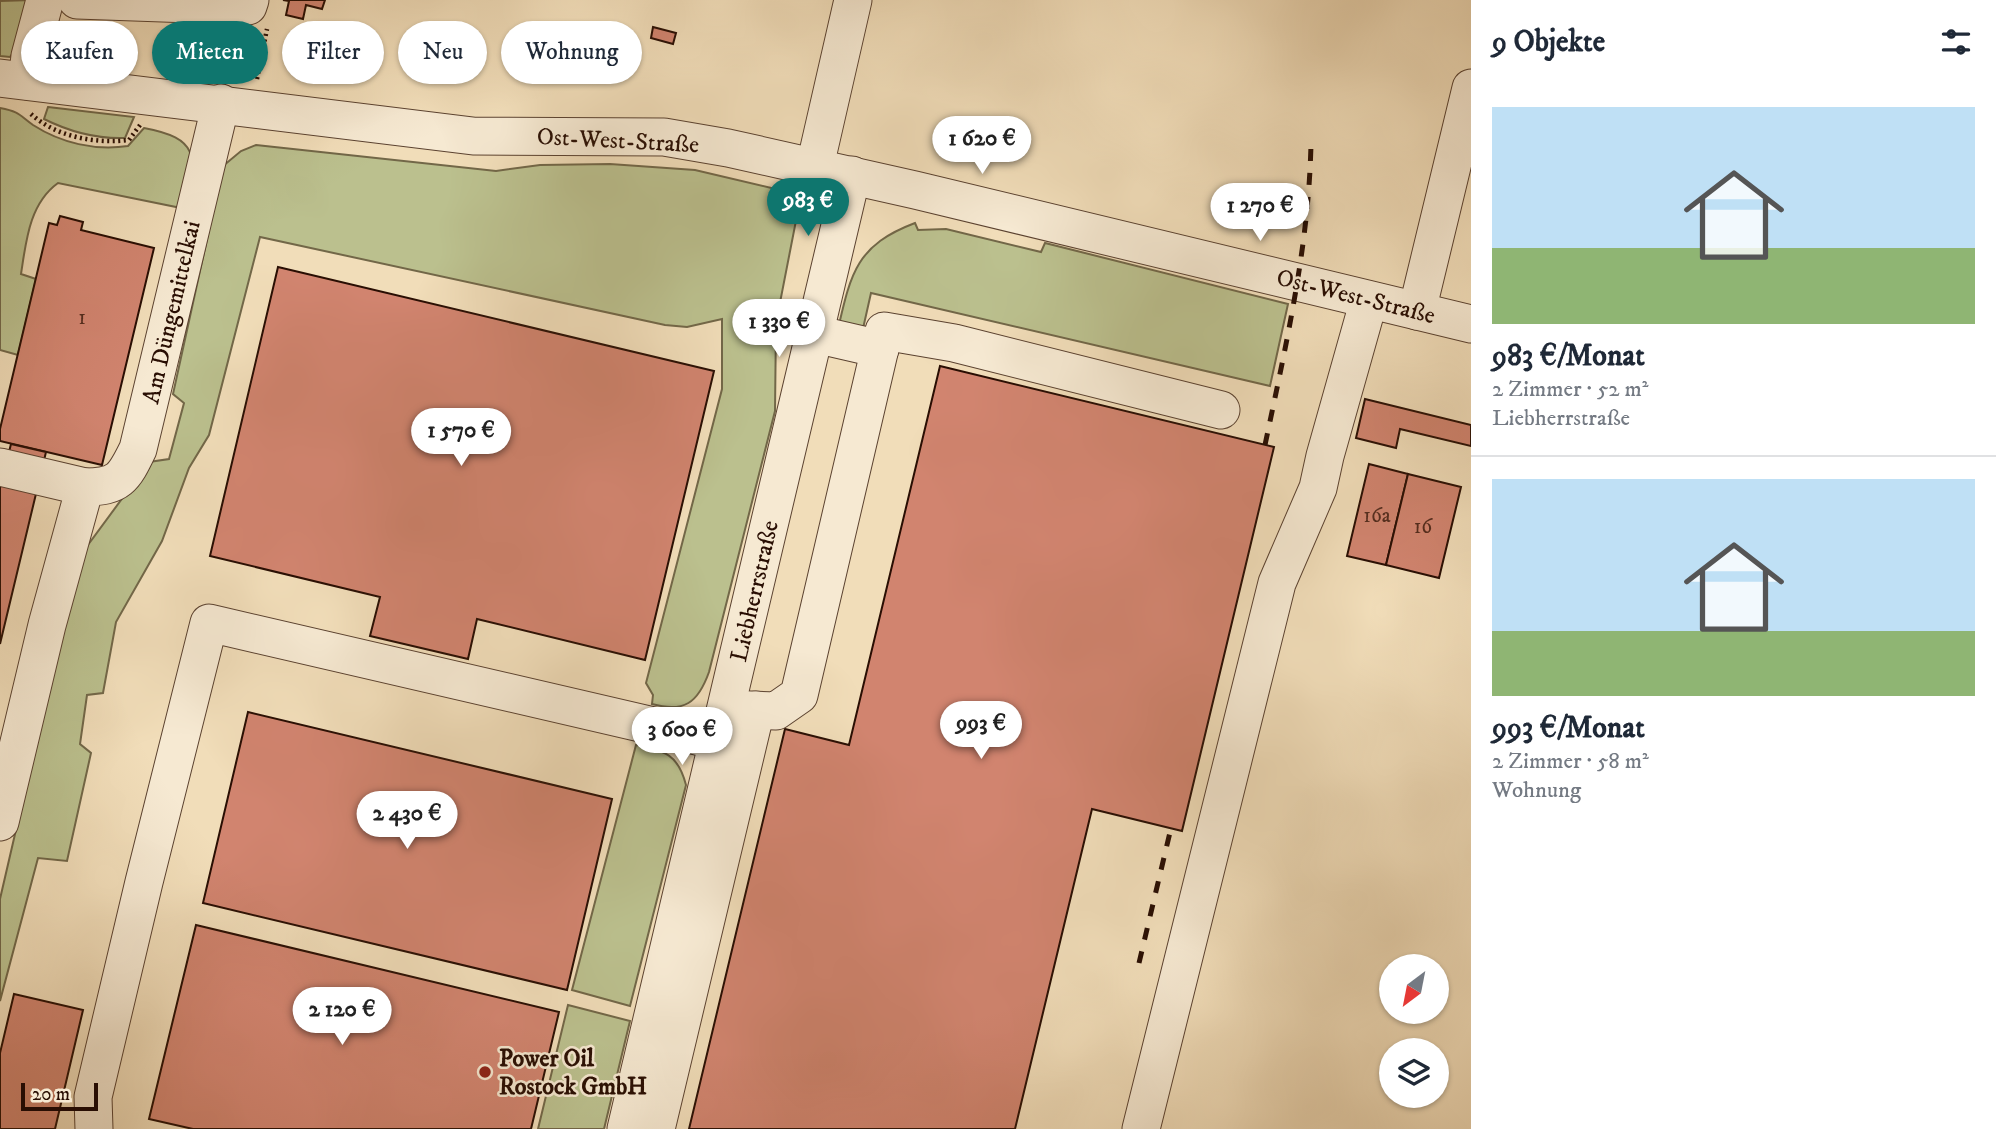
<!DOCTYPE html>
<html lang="de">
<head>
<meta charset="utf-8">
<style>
	body { margin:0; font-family:"IM FELL DW Pica",serif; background:#f6f6f7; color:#1f2937; height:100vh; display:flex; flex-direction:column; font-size:26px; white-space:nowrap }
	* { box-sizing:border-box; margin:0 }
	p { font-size:23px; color:#747a83 }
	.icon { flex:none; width:38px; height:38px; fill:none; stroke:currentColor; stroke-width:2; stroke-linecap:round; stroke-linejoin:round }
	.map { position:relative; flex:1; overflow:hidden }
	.side { display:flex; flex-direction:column; background:#fff; width:525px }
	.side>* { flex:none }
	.banner { position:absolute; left:21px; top:21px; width:665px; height:63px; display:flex; gap:14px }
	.needle { width:46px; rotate:212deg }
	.buttons { position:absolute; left:1379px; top:954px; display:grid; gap:14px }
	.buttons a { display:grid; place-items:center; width:70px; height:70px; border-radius:50%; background:#fff; box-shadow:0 2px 5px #0004; font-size:35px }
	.scale { position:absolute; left:21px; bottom:18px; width:77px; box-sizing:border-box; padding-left:7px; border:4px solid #290e03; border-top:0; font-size:19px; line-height:24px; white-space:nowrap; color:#290e03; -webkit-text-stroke:5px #f6e9d2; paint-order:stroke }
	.price { position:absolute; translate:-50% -60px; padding:0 16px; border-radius:24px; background:#fff; color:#222; font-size:23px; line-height:46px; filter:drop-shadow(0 2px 4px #0008) }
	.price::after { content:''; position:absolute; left:50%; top:42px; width:21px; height:16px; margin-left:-10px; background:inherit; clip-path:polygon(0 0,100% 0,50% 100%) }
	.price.on { background:#0f766e; color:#fff }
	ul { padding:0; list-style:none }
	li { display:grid; align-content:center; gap:14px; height:371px; padding:0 21px }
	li+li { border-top:2px solid #e0e1e3 }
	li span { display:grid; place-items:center; height:217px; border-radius:0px; color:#555 }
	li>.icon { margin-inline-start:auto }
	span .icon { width:126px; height:126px; fill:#fffc; stroke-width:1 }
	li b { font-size:30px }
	h2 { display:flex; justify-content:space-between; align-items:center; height:84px; padding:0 21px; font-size:30px }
	.tag { padding:0 24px; border-radius:32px; background:#fff; box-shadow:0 2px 5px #0004; font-size:24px; line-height:63px }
	.tag.on { background:#0f766e; color:#fff }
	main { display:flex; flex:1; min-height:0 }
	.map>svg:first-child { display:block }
</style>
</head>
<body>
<main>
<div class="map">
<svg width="1471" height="1129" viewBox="0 0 1471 1129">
	<rect width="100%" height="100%" fill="#f1ddb9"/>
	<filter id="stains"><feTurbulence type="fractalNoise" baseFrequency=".00286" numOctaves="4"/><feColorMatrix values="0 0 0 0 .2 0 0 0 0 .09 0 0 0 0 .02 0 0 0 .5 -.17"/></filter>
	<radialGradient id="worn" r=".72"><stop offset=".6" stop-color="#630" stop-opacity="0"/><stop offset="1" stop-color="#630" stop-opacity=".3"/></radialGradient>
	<g fill="#bbc08e" stroke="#726748" stroke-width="2">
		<path d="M32,0L19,44L10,57L0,56V1Z"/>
		<path d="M48,107L134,117L125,138C96,139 70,132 44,119Z"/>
		<path d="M0,108C20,112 18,114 33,125C61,143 95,151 128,146L144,128C203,139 195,159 186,209L58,183C29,204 26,242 21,274L36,279L18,355L0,350Z"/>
		<path d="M256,145L496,171L540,165L610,164L695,170L801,195L776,323L775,411L709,672C698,703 684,713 652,704L653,695L646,683L722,389V319L687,327L665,325L260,237L209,435L189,468L162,541L116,622L103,693L87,695L80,744L91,753L67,861L38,858L0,1001V899L74,579L85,549L149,462L169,459L184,403L173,394L223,166L241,151Z"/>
		<path d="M915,223L918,230L946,229L1041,252L1045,243L1288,304L1270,386L871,293L862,333L838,329C851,272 857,245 915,223Z"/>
		<path d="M636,745C665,751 678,754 686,785L630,1006L572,990Z"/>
		<path d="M568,1005L630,1021L604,1129H538Z"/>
	</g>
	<g fill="#d1846f" stroke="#290e03" stroke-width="2">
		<path d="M283,0H325L322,9L306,5L303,19L286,15L289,1Z"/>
		<path d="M653,27L676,33L673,44L651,38Z"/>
		<path d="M60,216L83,222L81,230L154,248L102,465L0,441V429L49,223L57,225Z"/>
		<path d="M278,267L714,371L645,660L477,619L468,659L370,636L380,597L210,556Z"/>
		<path d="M940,366L1274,447L1182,831L1092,809L1015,1129H689L785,729L849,745Z"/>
		<path d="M1365,399L1471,425V446L1400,429L1396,448L1356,438Z"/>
		<path d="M11,444L46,452L0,644V488Z"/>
		<path d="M1369,464L1408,474L1386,565L1347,556Z"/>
		<path d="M1408,474L1461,487L1439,578L1386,565Z"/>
		<path d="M248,712L612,799L567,990L203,903Z"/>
		<path d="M196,925L559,1012L531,1129H193L149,1119Z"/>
		<path d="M14,994L83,1010L55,1129H0V1053Z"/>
	</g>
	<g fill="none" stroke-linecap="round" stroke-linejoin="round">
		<g stroke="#5b4230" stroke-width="39">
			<g id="minor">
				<path d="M77,0L248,6L250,0"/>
				<path d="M0,78L473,136L664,137L728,148L915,190L1471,324"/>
				<path d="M27,81L30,56L45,0"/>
				<path d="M815,166L853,0"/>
				<path d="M1417,311L1471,88"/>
				<path d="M815,334L880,349"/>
				<path d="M0,467L85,487"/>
				<path d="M726,709L776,711L799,695L884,331L954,343L1221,410"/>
				<path d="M0,822L47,625L85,487C119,487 124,478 138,449L221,103"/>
				<path d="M94,1129L93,1097L144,882L209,623L718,741"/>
				<path d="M626,1129L852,175"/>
				<path d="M656,1129L756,710"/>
				<path d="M1141,1129L1277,583L1318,488L1325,456L1369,300"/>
			</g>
		</g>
		<g stroke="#290e03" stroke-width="4.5" stroke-dasharray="2 3.5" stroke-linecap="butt">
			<path d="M257,79L267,29"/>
			<path d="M31,114C56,137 96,144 129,140L140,125"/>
		</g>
		<use href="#minor" stroke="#f6e9d2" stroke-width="37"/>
		<g stroke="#290e03" stroke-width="5" stroke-dasharray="12 12" stroke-linecap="butt">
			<path d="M1265,445C1286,345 1309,245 1311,143"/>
			<path d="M1139,963L1171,828"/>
		</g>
	</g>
	<circle fill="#8f2418" stroke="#f6e9d2" stroke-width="2.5" cx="485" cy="1072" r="7"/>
	<g text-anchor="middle" stroke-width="5" stroke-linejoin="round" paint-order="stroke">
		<g font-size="21" fill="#532c1e">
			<text x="82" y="324">1</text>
			<text x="1377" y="522">16a</text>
			<text x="1423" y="533">16</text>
		</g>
		<g font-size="24" fill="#290e03" stroke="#f6e9d2">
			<text transform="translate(618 140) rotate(3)" y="8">Ost-West-Straße</text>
			<text transform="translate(1356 296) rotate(14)" y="8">Ost-West-Straße</text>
			<text transform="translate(171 312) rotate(-77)" y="8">Am Düngemittelkai</text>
			<text transform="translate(754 591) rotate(-77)" y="8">Liebherrstraße</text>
		</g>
		<g font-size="24" font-weight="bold" fill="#290e03" stroke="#f6e9d2" text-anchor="start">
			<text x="499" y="1066">Power Oil<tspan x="499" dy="28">Rostock GmbH</tspan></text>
		</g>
	</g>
	<rect width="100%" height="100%" filter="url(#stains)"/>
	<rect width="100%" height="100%" fill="url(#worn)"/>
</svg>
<div class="buttons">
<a><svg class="needle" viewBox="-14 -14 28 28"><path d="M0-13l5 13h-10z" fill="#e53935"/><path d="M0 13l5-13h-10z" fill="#747a83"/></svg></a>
<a><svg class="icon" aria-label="layers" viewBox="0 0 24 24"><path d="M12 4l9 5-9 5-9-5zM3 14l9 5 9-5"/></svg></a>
</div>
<div class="scale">20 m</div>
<b class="price" style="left:982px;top:176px">1 620 €</b>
<b class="price on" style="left:808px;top:238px">983 €</b>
<b class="price" style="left:1260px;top:243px">1 270 €</b>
<b class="price" style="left:779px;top:359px">1 330 €</b>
<b class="price" style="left:461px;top:468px">1 570 €</b>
<b class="price" style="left:981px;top:761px">993 €</b>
<b class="price" style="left:682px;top:767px">3 600 €</b>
<b class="price" style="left:407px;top:851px">2 430 €</b>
<b class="price" style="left:342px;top:1047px">2 120 €</b>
<div class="banner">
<a class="tag">Kaufen</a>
<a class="tag on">Mieten</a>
<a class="tag">Filter</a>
<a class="tag">Neu</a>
<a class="tag">Wohnung</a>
</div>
</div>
<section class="side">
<h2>9 Objekte<svg class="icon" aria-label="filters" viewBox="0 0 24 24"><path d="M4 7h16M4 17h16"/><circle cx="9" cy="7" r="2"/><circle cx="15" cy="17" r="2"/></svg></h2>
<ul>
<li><span style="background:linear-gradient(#bfe0f5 65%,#8fb573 0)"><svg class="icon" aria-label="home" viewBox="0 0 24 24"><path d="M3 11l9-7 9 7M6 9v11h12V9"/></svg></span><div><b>983 €/Monat</b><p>2 Zimmer · 52 m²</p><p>Liebherrstraße</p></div></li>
<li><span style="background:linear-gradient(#bfe0f5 70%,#8fb573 0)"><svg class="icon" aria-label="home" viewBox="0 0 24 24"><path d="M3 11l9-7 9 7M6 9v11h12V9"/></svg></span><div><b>993 €/Monat</b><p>2 Zimmer · 58 m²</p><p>Wohnung</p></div></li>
</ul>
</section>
</main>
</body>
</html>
